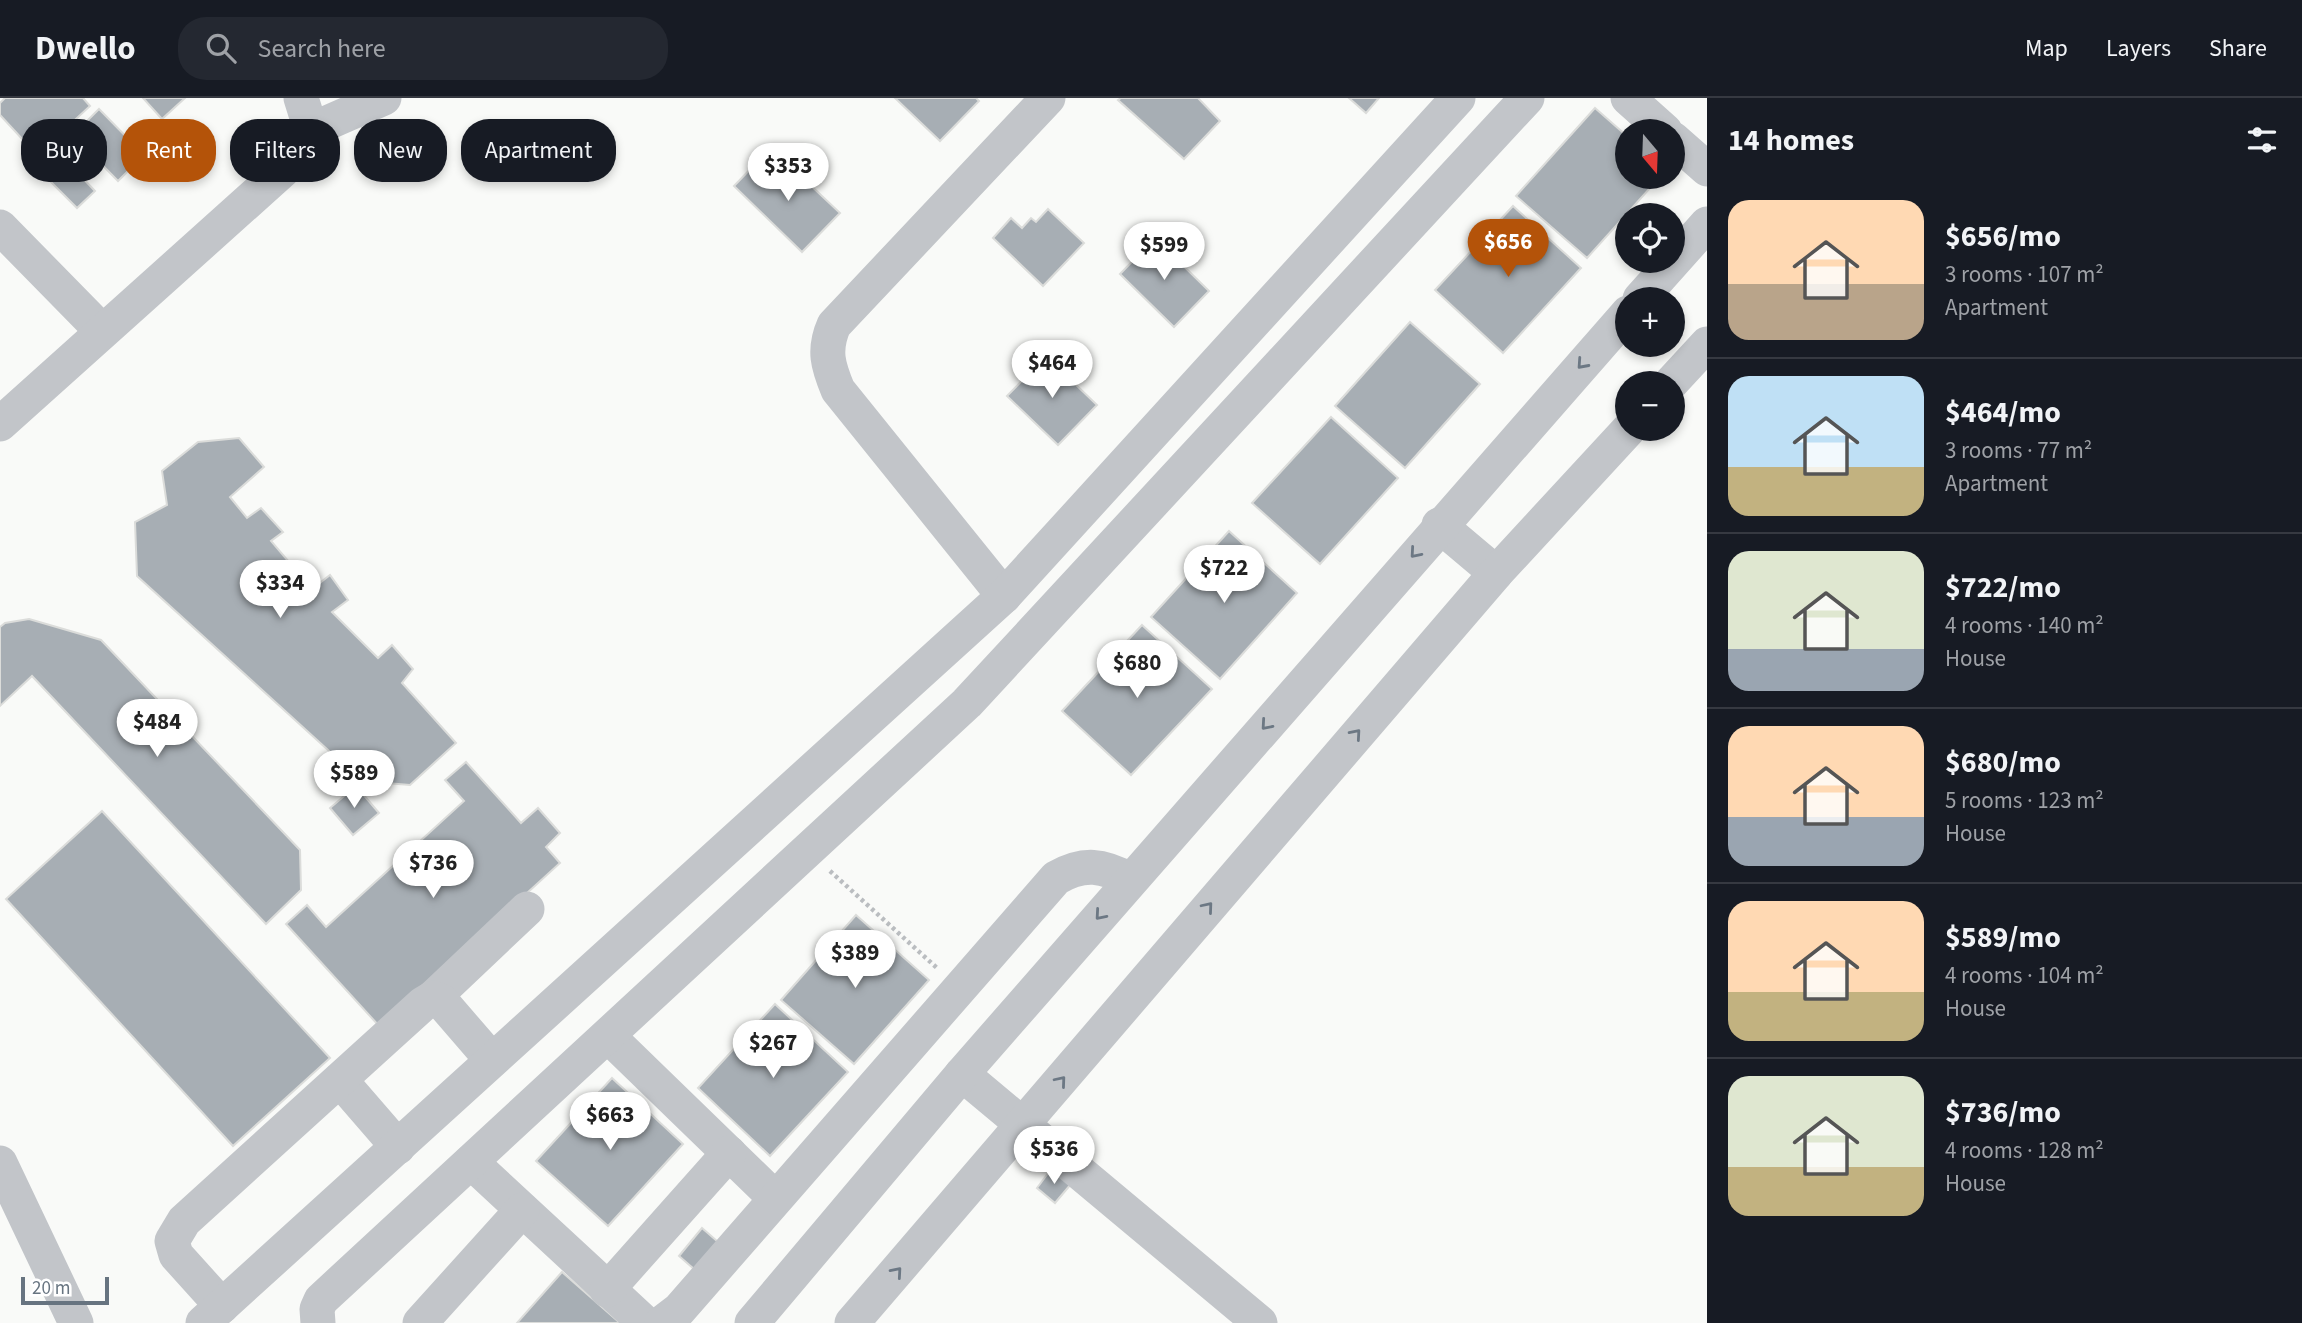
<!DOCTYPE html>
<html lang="en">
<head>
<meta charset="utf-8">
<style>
	body { margin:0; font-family:"Source Sans 3",sans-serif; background:#242831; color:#f1f3f6; height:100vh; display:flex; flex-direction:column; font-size:26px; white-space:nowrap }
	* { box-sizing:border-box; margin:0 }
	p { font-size:23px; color:#9ea1a6 }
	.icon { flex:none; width:38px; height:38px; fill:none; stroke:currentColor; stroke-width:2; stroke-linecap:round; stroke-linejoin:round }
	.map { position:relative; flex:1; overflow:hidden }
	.panel { display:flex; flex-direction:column; background:#171b24; width:595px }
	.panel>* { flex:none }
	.guide { position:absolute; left:21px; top:21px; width:665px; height:63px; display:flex; gap:14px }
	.needle { width:46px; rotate:161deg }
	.controls { position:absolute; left:1615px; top:21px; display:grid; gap:14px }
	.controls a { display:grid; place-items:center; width:70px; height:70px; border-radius:50%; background:#171b24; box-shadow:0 4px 10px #0003; font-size:35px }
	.scale { position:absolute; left:21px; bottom:18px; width:88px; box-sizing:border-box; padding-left:7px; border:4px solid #677480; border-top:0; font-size:19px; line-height:24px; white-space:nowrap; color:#677480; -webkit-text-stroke:5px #fff; paint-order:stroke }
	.price { position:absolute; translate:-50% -60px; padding:0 16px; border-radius:24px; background:#fff; color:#222; font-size:23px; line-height:46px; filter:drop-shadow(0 2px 4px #0008) }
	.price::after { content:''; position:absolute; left:50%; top:42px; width:21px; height:16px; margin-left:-10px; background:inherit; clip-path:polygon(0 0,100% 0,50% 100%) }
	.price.on { background:#b45309; color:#fff }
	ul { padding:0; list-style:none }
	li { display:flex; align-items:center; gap:21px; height:175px; padding:0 21px }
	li+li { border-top:2px solid #363941 }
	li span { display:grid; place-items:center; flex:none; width:196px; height:140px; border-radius:21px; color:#555 }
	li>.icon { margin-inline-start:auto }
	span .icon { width:84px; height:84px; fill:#fffc; stroke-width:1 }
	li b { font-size:30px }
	h2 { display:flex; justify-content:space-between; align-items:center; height:84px; padding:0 21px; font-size:30px }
	.chip { padding:0 24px; border-radius:28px; background:#171b24; box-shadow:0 4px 10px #0003; font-size:24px; line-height:63px }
	.chip.on { background:#b45309; color:#fff }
	header { display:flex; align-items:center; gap:42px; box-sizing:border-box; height:98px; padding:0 35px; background:#171b24; border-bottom:2px solid #363941 }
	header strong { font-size:33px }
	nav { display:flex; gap:38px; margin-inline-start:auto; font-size:24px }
	.search { width:490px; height:63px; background:#242831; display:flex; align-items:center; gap:18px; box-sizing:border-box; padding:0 24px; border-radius:28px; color:#9ea1a6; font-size:26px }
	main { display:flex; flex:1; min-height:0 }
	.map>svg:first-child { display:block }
</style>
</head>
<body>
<header>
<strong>Dwello</strong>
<div class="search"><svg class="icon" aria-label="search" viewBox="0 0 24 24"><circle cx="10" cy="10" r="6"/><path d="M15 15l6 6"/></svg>Search here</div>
<nav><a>Map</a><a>Layers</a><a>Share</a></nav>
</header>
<main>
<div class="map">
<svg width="1707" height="1225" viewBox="0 0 1707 1225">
	<rect width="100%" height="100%" fill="#f9faf8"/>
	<g fill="#a7aeb4" stroke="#dbdcda" stroke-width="2">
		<path d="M5,0H83L90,8L37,57L0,17V5Z"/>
		<path d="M143,0H185L162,21Z"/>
		<path d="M895,0H976L979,3L940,43Z"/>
		<path d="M1121,0H1198L1220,23L1184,61L1118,2Z"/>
		<path d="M1349,0H1379L1366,15Z"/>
		<path d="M1595,10L1628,39V79H1660L1587,160L1516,98Z"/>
		<path d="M99,11L144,57L118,83L73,37Z"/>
		<path d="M58,54L95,93L77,110L39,72Z"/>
		<path d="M760,61L778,79L789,67L840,115L802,154L734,88Z"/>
		<path d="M1513,108L1581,170L1503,255L1435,192Z"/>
		<path d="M1048,111L1084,145L1043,188L993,140L1011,120L1022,130L1031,120L1036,124Z"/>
		<path d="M1155,140L1209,193L1174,229L1120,176Z"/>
		<path d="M1410,224L1480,286L1405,370L1335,308Z"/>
		<path d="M1046,258L1097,307L1058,347L1007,298Z"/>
		<path d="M1331,319L1398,380L1320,466L1252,405Z"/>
		<path d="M239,340L264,369L230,399L247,420L261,410L283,434L271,443L312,491L330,477L348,502L332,514L378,560L392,547L413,571L402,585L456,645L410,687L362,683L137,478L135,424L167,407L162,373L198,344Z"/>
		<path d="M1229,433L1297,495L1220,581L1151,519Z"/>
		<path d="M29,521L101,542L300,752L301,792L266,826L32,578L0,608V529L5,525Z"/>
		<path d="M1142,527L1212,591L1131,677L1062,613Z"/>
		<path d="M466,664L521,725L538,710L560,735L546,749L560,765L380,929L286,826L307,807L326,829L464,703L445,682Z"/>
		<path d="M356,688L379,715L353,737L330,710Z"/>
		<path d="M102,713L330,960L233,1048L6,801Z"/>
		<path d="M856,817L929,882L854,966L781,902Z"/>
		<path d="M775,906L848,974L770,1058L698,990Z"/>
		<path d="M612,980L683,1046L608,1128L536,1063Z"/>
		<path d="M1052,1070L1071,1086L1055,1105L1037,1090Z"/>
		<path d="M702,1130L725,1150L702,1178L679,1158Z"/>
		<path d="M562,1174L620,1225H517Z"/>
	</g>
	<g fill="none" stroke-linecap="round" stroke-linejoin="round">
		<path stroke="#babdc0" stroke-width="4.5" stroke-dasharray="3.5 3.5" stroke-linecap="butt" d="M830,773L937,870"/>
		<g stroke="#c2c5c9" stroke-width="35">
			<path d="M1628,0L1665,33"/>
			<path d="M311,32L384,0"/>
			<path d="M1673,41L1707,71"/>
			<path d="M0,129L102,233"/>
			<path d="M1640,201L1707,126"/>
			<path d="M1671,285L1707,246"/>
			<path d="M0,326L282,73L301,51L311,32L301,0"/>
			<path d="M1439,427L1496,475"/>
			<path d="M1004,498L838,292C828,268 823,252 834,227L1048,0"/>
			<path d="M433,900L527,811"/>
			<path d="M608,938L775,1100"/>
			<path d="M962,976L1260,1225"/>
			<path d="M340,982L398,1049"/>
			<path d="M471,1064L645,1225"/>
			<path d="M0,1065L76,1225"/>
			<path d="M607,1192L729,1055"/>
			<path d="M222,1208L176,1157L172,1143L184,1123L423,906L433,900L441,903L492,962"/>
			<path d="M203,1225L1004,498L1458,0"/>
			<path d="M318,1225L317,1211L321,1202L967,605L1527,0"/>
			<path d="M420,1225L522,1112"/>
			<path d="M662,1225L679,1212L1056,780C1084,764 1103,767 1130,782"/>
			<path d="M752,1225L962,976L1628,215"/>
			<path d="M852,1225L1496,475L1629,331"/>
		</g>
	</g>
	<defs><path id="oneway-chevron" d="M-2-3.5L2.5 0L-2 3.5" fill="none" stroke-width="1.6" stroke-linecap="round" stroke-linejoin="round" transform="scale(1.75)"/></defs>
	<g stroke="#6c7884">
		<use href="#oneway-chevron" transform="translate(1582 266) rotate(132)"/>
		<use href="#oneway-chevron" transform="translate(1415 455) rotate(131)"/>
		<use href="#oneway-chevron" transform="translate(1266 627) rotate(131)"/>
		<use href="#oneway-chevron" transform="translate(1356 636) rotate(-49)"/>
		<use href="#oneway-chevron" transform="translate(1208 809) rotate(-50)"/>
		<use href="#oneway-chevron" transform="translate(1100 817) rotate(131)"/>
		<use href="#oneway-chevron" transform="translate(1061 983) rotate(-50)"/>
		<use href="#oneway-chevron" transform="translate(897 1174) rotate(-49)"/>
	</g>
</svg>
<div class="controls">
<a><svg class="needle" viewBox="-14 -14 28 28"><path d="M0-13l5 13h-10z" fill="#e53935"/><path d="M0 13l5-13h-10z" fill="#9ea1a6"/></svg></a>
<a><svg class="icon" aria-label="locate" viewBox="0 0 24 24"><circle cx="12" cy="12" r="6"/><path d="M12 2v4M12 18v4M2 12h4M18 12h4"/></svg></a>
<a>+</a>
<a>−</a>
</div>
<div class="scale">20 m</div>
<b class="price" style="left:788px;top:105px">$353</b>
<b class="price on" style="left:1508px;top:181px">$656</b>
<b class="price" style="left:1164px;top:184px">$599</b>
<b class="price" style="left:1052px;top:302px">$464</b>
<b class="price" style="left:1224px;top:507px">$722</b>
<b class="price" style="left:280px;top:522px">$334</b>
<b class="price" style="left:1137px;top:602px">$680</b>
<b class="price" style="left:157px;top:661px">$484</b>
<b class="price" style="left:354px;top:712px">$589</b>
<b class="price" style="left:433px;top:802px">$736</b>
<b class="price" style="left:855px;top:892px">$389</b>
<b class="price" style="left:773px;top:982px">$267</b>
<b class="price" style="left:610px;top:1054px">$663</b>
<b class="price" style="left:1054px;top:1088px">$536</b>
<div class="guide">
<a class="chip">Buy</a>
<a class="chip on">Rent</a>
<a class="chip">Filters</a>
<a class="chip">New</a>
<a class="chip">Apartment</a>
</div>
</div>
<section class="panel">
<h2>14 homes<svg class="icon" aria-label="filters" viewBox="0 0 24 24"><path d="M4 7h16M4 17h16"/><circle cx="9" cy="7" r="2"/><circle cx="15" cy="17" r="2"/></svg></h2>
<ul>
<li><span style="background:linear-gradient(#ffd9b3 60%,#b9a48a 0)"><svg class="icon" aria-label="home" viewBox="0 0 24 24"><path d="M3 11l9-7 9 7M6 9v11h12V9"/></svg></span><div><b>$656/mo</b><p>3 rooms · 107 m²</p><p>Apartment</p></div></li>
<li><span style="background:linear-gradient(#bfe0f5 65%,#c2b280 0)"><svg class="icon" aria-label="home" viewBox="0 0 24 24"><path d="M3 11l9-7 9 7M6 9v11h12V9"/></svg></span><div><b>$464/mo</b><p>3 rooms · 77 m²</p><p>Apartment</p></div></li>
<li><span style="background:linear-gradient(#dfe7d0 70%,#9aa5b1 0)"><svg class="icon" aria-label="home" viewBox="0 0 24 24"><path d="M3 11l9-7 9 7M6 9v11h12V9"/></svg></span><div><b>$722/mo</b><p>4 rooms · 140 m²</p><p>House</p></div></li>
<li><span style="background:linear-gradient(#ffd9b3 65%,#9aa5b1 0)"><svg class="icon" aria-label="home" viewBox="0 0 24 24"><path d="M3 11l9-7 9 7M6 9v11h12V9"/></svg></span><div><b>$680/mo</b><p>5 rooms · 123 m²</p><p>House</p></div></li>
<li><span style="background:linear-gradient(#ffd9b3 65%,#c2b280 0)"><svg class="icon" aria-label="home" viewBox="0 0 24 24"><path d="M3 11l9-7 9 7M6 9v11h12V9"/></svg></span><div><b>$589/mo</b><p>4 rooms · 104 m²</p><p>House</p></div></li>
<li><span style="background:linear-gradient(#dfe7d0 65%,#c2b280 0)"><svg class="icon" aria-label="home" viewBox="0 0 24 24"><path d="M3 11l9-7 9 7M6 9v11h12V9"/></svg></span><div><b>$736/mo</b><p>4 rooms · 128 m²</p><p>House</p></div></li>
</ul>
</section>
</main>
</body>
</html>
